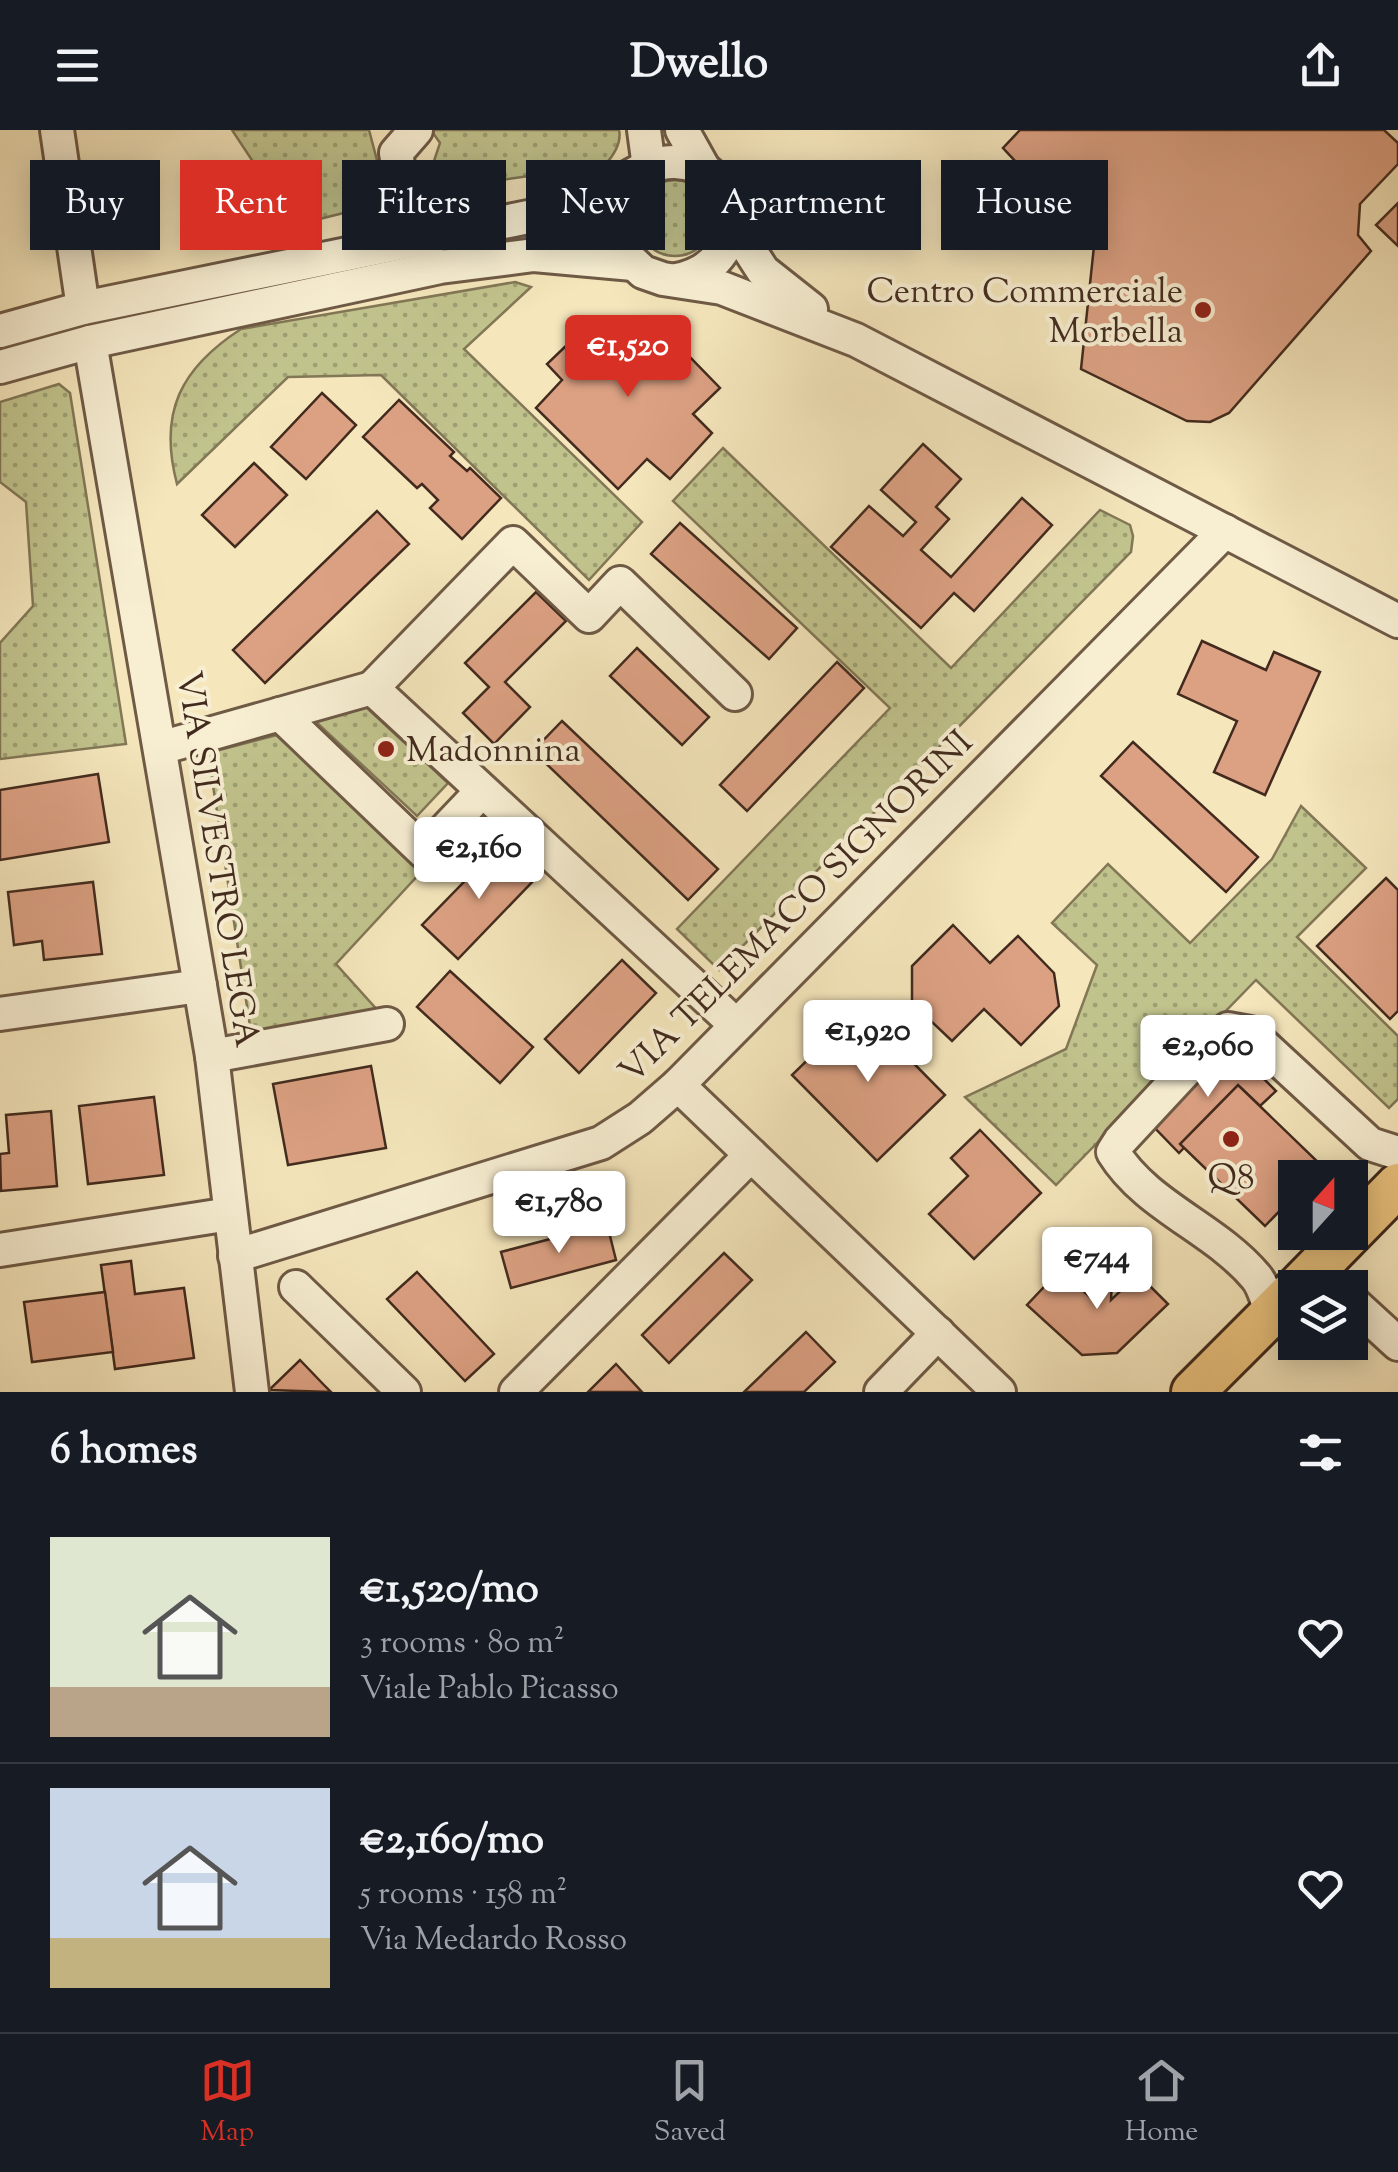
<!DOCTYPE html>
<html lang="en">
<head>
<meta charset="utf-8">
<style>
	body { margin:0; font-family:"Sorts Mill Goudy",serif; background:#242831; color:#f1f3f6; height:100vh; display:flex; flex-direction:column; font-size:38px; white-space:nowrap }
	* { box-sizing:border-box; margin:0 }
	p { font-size:32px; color:#9ea1a6 }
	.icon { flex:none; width:55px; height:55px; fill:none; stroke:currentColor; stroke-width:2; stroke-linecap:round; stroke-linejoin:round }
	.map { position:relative; height:1262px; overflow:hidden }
	.sheet { display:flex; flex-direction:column; background:#171b24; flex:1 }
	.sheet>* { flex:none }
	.hud { position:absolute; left:30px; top:30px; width:1340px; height:90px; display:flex; gap:20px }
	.needle { width:65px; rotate:21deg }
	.fabs { position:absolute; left:1278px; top:1030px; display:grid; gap:20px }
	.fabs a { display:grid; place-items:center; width:90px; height:90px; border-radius:0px; background:#171b24; box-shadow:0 5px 25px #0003; font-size:50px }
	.price { position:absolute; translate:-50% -85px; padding:0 22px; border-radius:10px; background:#fff; color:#222; font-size:32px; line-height:65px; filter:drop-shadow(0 2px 5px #0008) }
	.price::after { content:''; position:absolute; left:50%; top:60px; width:30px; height:22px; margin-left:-15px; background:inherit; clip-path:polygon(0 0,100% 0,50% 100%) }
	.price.current { background:#d93025; color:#fff }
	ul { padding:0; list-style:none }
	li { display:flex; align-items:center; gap:30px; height:250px; padding:0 50px }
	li+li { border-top:2px solid #363941 }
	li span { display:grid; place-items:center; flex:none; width:280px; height:200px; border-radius:0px; color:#555 }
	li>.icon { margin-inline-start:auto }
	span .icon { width:120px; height:120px; fill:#fffc; stroke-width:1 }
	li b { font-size:42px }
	h2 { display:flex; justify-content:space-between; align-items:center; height:120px; padding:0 50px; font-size:42px }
	.pill { padding:0 35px; border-radius:0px; background:#171b24; box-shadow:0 5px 25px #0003; font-size:35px; line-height:90px }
	.pill.current { background:#d93025; color:#fff }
	header { display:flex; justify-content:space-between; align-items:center; height:130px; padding:0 50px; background:#171b24; font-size:45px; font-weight:700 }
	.dock { display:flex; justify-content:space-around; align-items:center; height:140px; border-top:2px solid #363941; background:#171b24; font-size:28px; color:#9ea1a6 }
	.dock a { display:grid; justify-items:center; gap:5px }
	.dock .current { color:#d93025 }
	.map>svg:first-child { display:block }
</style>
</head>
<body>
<header><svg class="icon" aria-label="menu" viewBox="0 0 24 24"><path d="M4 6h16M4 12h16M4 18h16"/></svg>Dwello<svg class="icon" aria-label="share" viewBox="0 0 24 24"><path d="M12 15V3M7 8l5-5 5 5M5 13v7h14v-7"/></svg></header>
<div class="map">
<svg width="1398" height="1262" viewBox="0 0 1398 1262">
	<defs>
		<pattern id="grass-dots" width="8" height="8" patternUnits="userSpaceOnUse" patternTransform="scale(2.5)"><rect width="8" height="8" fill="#c1c38d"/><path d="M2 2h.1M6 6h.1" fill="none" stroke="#9e9f73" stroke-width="1.8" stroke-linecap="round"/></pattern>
	</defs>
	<rect width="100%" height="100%" fill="#f5e6bc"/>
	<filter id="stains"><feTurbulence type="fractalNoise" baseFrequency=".002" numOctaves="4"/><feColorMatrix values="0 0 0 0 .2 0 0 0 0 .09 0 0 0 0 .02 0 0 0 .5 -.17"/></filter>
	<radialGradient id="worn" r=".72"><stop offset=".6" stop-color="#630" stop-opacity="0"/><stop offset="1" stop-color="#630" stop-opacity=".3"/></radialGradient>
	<g fill="url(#grass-dots)" stroke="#827756" stroke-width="2.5">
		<path d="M232,0H369L388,72L295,95Z"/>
		<path d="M431,0H619C622,13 614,25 605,35L424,61L440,13Z"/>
		<circle cx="675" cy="88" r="38"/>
		<path d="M515,152L531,157L464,219L642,392L589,450L381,245L288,247L177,354C158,282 181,238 241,199Z"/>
		<path d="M59,254L70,263L126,614L0,629V513L33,476L26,372L0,352V272Z"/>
		<path d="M723,318L951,538L1100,380L1130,395L1133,406L1131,422L719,840L677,799L890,578L673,371Z"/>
		<path d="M365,576L448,653L417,686L315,591Z"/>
		<path d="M277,605L421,742L336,834L380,883L252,909L208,623Z"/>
		<path d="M1301,676L1366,738L1297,807L1398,906V969L1389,978L1256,850L1056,1055L965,967L1066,919L1097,835L1052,793L1108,734L1190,813L1272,729Z"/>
	</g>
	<g fill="#dca183" stroke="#422b1e" stroke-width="2.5">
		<path d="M1020,0H1384L1398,13V34L1360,74L1358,105L1371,121L1229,283L1210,292L1187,291L1081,239L1094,116L1003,18Z"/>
		<path d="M1398,73V116L1376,95Z"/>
		<path d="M595,188L613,203L624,189L637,202L643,195L682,219L720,258L693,284L712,303L670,349L647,329L618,359L536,278L562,250L547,234Z"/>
		<path d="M322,263L356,295L306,349L271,317Z"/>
		<path d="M399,270L454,322L450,326L467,341L470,338L501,368L462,409L430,378L438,370L422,354L417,358L363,307Z"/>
		<path d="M923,314L961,349L936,377L949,389L921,420L951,447L1022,368L1052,395L974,481L954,463L921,498L831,417L869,376L903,406L916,392L881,360Z"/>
		<path d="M254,333L287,365L235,417L202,385Z"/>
		<path d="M377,381L409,414L265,553L233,520Z"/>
		<path d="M680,393L797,498L769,529L651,424Z"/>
		<path d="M536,462L566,491L505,552L530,577L494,614L463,583L489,557L465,533Z"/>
		<path d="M1202,511L1266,540L1274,522L1320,542L1265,665L1214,642L1237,591L1178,564Z"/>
		<path d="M637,518L709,587L682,615L610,546Z"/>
		<path d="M837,532L864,558L747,681L720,655Z"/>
		<path d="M562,591L718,739L688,770L533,621Z"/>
		<path d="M1133,612L1258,727L1226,762L1101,646Z"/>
		<path d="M98,644L109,712L0,730V660Z"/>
		<path d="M501,714L536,748L458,829L422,795Z"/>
		<path d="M1386,748L1398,760V881L1390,889L1317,816Z"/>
		<path d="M93,752L102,824L44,830L42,811L14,815L8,762Z"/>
		<path d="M953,795L990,833L1018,806L1054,843L1059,876L1021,915L984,879L952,911L912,873V836Z"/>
		<path d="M622,830L656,863L579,943L545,909Z"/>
		<path d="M450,841L533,917L500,953L417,877Z"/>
		<path d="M860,879L945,965L877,1031L792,945Z"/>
		<path d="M1239,924L1276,961L1260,976L1241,958L1179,1023L1150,993L1210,933L1220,943Z"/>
		<path d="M371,936L386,1018L288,1035L273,954Z"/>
		<path d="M1238,955L1323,1037L1312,1048H1295V1065L1265,1096L1180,1014Z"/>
		<path d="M154,967L164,1045L88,1054L79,976Z"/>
		<path d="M51,981L57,1056L1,1061L0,1024L9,1023L6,985Z"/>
		<path d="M980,1000L1041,1063L974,1129L929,1084L968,1046L951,1028Z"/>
		<path d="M607,1094L616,1130L511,1158L501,1122Z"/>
		<path d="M724,1123L752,1150L669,1233L642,1205Z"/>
		<path d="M131,1131L135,1164L184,1158L194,1228L115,1239L101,1135Z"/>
		<path d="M1060,1140L1091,1168L1093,1147L1112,1149L1111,1170L1138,1144L1168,1174L1117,1223L1082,1225L1027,1175Z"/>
		<path d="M417,1142L494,1224L465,1251L387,1169Z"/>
		<path d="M105,1162L113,1222L32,1232L24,1172Z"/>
		<path d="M806,1202L835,1232L804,1262H744Z"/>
		<path d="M300,1230L324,1255L331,1262L269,1260Z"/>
		<path d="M616,1234L642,1262H588Z"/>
	</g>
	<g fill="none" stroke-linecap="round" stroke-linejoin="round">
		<g stroke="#6f5a46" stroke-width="38">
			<g id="minor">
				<path d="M57,0L83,178"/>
				<path d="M644,0L649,37"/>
				<path d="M682,0L705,41"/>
				<path d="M634,46L618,68L614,97L624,124L643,142L663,149L722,158L856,210L1398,491"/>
				<path d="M732,93L763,141L811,179"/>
				<path d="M411,111L396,23L416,0"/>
				<path d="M0,201L83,178L538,85C553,80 568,77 583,72C613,61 642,31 675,32C746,35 754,135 677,150"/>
				<path d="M90,212L212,926L252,1262"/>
				<path d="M0,237L90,212L440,137L534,125L633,134"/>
				<path d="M372,558L513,413L589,486L620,453L735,564"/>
				<path d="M280,584L424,722L482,661"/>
				<path d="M160,618L372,558L736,895"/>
				<path d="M0,884L200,856"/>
				<path d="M212,926L387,894"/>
				<path d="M678,955L999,1262"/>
				<path d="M0,1120L230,1084"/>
				<path d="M235,1126L601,1013L640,988L678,955L1225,401"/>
				<path d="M296,1157L404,1262"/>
				<path d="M1350,1170L1398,1214"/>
				<path d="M1272,1183C1267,1172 1264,1156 1256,1147C1215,1098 1147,1077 1113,1022L1120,1011L1214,910L1228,899L1250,903L1370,1014L1398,1023"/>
				<path d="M516,1262L751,1025"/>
				<path d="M881,1262L938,1203"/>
			</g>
		</g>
		<g stroke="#422b1e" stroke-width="48">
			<g id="major">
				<path d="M1297,1158L1398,1055"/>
				<path d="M1193,1262L1295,1160"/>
			</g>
		</g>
		<use href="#minor" stroke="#f8efd3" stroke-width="32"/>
		<use href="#major" stroke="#eac37e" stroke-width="42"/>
	</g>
	<g fill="#8f2418" stroke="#f8efd3" stroke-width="4">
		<circle cx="1203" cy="180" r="10"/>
		<circle cx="386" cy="619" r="10"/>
		<circle cx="1231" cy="1009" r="10"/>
	</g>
	<g text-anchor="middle" stroke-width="8" stroke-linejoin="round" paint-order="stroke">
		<g font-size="35" fill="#422b1e" stroke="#f8efd3" text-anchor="end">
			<text x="1183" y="172">Centro Commerciale<tspan x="1183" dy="40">Morbella</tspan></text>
			<text x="406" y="631" text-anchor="start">Madonnina</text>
			<text x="1231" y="1058" text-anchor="middle">Q8</text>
		</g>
		<g font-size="35" fill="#422b1e" stroke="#f8efd3">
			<text transform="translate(219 729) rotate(81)" y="12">VIA SILVESTRO LEGA</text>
			<text transform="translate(795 776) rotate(-45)" y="12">VIA TELEMACO SIGNORINI</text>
		</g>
	</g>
	<rect width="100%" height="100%" filter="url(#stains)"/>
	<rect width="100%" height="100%" fill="url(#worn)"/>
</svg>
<div class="fabs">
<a><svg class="needle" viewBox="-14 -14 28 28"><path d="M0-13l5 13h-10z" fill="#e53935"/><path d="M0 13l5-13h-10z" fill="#9ea1a6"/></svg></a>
<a><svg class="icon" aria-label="layers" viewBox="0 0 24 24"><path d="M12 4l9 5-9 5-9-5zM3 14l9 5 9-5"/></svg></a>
</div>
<b class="price current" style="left:628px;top:270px">€1,520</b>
<b class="price" style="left:479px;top:772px">€2,160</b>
<b class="price" style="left:868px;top:955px">€1,920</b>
<b class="price" style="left:1208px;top:970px">€2,060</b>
<b class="price" style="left:559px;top:1126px">€1,780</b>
<b class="price" style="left:1097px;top:1182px">€744</b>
<div class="hud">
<a class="pill">Buy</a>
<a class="pill current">Rent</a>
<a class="pill">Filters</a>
<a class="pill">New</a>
<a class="pill">Apartment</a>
<a class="pill">House</a>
</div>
</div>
<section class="sheet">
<h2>6 homes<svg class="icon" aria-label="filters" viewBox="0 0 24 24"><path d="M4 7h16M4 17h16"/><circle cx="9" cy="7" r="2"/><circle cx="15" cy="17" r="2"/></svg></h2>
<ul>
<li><span style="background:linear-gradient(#dfe7d0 75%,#b9a48a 0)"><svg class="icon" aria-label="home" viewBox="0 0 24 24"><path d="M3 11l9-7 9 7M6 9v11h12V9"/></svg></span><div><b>€1,520/mo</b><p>3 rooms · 80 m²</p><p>Viale Pablo Picasso</p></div><svg class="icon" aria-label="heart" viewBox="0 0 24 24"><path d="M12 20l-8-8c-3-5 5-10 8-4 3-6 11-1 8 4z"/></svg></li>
<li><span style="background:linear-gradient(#c9d6e8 75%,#c2b280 0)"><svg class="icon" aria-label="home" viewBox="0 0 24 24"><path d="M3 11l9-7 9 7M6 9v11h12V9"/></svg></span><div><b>€2,160/mo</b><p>5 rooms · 158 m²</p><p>Via Medardo Rosso</p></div><svg class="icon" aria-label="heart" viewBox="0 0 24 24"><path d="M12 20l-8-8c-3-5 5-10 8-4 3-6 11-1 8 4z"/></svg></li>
</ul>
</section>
<nav class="dock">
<a class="current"><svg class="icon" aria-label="map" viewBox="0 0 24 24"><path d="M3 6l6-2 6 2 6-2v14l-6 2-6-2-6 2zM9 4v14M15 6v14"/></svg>Map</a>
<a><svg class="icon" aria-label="saved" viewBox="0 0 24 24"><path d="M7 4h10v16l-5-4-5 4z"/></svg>Saved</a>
<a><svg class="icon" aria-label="home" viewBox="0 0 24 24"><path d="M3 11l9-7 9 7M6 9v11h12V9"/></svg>Home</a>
</nav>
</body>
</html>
